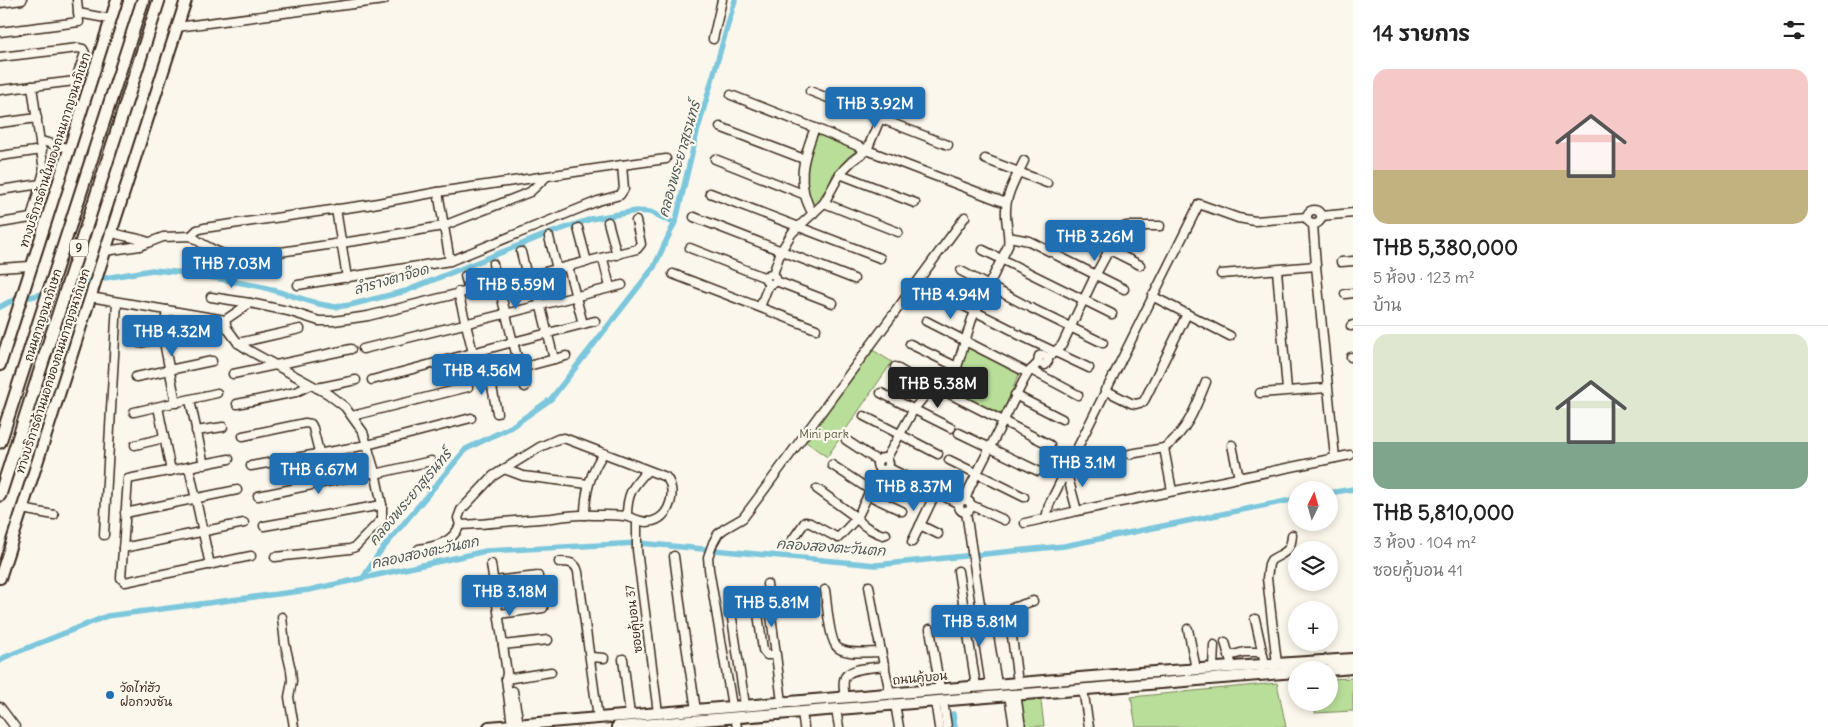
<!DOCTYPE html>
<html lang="th">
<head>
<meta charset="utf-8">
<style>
	body { margin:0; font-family:Delius,"Playpen Sans Thai",sans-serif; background:#f6f6f6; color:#222; height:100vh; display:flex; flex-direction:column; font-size:19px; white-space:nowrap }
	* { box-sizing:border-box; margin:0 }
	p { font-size:16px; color:#767676 }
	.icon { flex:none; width:28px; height:28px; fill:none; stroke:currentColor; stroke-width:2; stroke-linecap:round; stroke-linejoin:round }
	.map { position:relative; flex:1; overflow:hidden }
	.panel { display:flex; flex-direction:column; background:#fff; width:475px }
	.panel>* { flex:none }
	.needle { width:32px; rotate:5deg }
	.buttons { position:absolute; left:1288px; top:481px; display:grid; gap:10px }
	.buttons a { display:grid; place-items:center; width:50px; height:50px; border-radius:50%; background:#fff; box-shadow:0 2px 8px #0003; font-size:25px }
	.price { position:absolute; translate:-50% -42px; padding:0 11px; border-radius:5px; background:#1f6fb2; color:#fff; font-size:16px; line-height:32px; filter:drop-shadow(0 1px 2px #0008) }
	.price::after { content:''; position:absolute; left:50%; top:30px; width:15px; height:11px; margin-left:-8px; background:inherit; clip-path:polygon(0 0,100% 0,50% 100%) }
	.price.active { background:#222; color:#fff }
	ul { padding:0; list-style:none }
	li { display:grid; align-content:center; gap:10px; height:265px; padding:0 20px }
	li+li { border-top:1px solid #e0e0e0 }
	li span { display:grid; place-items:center; height:155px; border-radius:15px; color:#555 }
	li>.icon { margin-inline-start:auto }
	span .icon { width:90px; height:90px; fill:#fffc; stroke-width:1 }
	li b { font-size:21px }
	h2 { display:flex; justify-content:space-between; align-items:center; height:60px; padding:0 20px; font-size:21px }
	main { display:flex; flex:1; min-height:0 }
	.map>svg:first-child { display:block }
</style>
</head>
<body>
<main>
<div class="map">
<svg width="1353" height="727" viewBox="0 0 1353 727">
	<rect width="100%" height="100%" fill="#fbf7ec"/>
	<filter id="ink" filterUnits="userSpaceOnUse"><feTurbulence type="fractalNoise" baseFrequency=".02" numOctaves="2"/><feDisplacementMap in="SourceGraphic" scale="10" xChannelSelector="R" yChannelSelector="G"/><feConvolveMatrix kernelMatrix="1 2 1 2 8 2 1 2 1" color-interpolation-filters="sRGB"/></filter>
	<g filter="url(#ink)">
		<g fill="#b9de99" stroke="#7a845c">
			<path d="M818,130L856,146V151L850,156L833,174L828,187L811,208L805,182L806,160Z"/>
			<path d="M968,340L1022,367L1002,414L939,387L961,368Z"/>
			<path d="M871,349L892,362L827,457L802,439Z"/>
			<path d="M1353,678V711L1315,713L1316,703L1329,702V679Z"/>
			<path d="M1277,683L1286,727H1136L1131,697Z"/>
			<path d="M1040,694L1044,726L1023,727L1020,696Z"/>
		</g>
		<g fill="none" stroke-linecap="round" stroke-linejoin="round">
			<g stroke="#7cc7dc" stroke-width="5.5">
				<path d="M105,278L152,270L188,273L263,287L319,304L335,307L350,305L406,291L542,236L591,219L636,211L650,212L674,223"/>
				<path d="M81,284L92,281"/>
				<path d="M30,297L43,294"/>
				<path d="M0,307L9,302L16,300"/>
				<path d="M1329,493L1353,489"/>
				<path d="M363,578L379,553L466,449L511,427L551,399L654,267L676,220L697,132L735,0"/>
				<path d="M0,661L5,657L107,616L309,590L486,551L639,543L876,565L1064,546L1296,499"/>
				<path d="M953,714L955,727"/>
			</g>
			<g stroke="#3b2a1e" stroke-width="11">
				<g id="minor">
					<path d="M0,3L22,0"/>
					<path d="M78,13L111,19"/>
					<path d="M177,27L384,0"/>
					<path d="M0,32L79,22L77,0"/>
					<path d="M713,39L722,0"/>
					<path d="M0,57L78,48L83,49L85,53L75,81L0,90"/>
					<path d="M810,91L948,145"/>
					<path d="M731,95L815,128L867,150L880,119"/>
					<path d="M0,123L37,118"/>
					<path d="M720,127L804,159"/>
					<path d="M41,141L68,148"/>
					<path d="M0,156L42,150"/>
					<path d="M715,159L803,194"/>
					<path d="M985,159L1047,183"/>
					<path d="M622,165L666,159"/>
					<path d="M840,174L915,203"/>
					<path d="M0,190L41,184"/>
					<path d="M438,192L622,165L624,189L620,195L598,201L450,261"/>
					<path d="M710,193L880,258"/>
					<path d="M824,203L898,232"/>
					<path d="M336,209L347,278"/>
					<circle cx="1314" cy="217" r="7"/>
					<path d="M813,214C795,184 803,158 815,128"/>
					<path d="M1321,216L1353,213"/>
					<path d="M694,217L854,279"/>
					<path d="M608,222L617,255"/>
					<path d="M0,223L31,218L44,171L32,86"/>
					<path d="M1313,224L1316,266L1335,458"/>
					<path d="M578,228L587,262"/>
					<path d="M111,232C123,237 136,237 148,242"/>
					<path d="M1074,232L1140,265"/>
					<path d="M191,236L197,230L204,228L367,205L438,192L450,261L298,285"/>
					<path d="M549,237L557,269"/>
					<path d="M1009,237L1029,241L1051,252"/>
					<path d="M690,248L766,278"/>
					<path d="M983,250L1112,314"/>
					<path d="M105,251L140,246L163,237L191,236C204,246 223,256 240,258L368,239L443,226L530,192L546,177"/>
					<path d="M521,252L527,276"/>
					<path d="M1056,255L1124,289"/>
					<path d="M603,259L610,287"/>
					<path d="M1341,262L1353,261"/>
					<path d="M493,264L513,342L595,321"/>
					<path d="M568,267L583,324"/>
					<path d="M0,268L30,266"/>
					<path d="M1277,270L1287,390"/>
					<path d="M961,271L1025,305"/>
					<path d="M673,274L816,329"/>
					<path d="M773,274L781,251L792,233L824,203L840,174L845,168L852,161L867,150L1006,203"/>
					<path d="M1221,274L1316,266"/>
					<circle cx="771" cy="279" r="5"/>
					<path d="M533,275L554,359"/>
					<path d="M465,276L469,290"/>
					<path d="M776,281L833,303"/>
					<path d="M458,292L479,377L490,376L566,356"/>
					<path d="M1345,294L1353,293"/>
					<path d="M944,296L1012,330"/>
					<path d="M90,297L225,320"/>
					<path d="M211,297L250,303"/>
					<path d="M760,307L769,284"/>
					<path d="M1031,308L1103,343"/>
					<path d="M167,310L163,337L176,403"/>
					<path d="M1187,314L1230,336"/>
					<path d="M926,321L1028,373"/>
					<path d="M1351,326L1353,325"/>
					<path d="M1017,334L1089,368"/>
					<path d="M139,343L204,329"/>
					<path d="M238,343L300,329"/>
					<path d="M910,344L957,367"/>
					<path d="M363,349L622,285"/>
					<path d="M1351,357H1353"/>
					<path d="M1048,358L1062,345L1096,274L1121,228L1126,226H1160"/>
					<path d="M895,367L931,388"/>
					<path d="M1031,370L1078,395"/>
					<path d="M233,374L351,349"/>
					<path d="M490,376L497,413"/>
					<path d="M136,377L212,361"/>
					<path d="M372,380L513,342L525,387"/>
					<path d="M934,386L1050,445"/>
					<path d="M317,388L356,380"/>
					<path d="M1105,390L1131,403L1136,404L1143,402L1145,399L1187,314L1152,296"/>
					<path d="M881,393L951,428"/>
					<path d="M1260,393L1327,388"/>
					<path d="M1015,395L1062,419"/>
					<path d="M190,400L204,465"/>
					<path d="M237,404L296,392L310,385"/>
					<path d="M158,407L171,471"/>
					<path d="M134,412L217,393"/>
					<path d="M352,416L468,387"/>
					<path d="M864,416L938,454"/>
					<path d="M196,431L223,427"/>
					<path d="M959,433L1038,471"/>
					<path d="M243,436L305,423L311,424L313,428L319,452"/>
					<path d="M564,438L666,477C677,490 671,516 653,521C643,524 637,519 628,517C618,514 604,515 594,515C580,514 566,516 552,518C521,520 491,524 460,525L458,518L461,510L493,476L540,447L558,439Z"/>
					<path d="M846,440L878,461"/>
					<path d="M135,445L164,438"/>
					<path d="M1232,445L1239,478"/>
					<path d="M1130,454L1164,448"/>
					<circle cx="883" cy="464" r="6"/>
					<path d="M229,459L128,479L121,578L125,582L251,556"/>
					<path d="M886,459L914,409L931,388L945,379L957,367L972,319L1008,246C1010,234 1005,222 1006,210C1006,194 1017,176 1024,161"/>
					<path d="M949,460L1024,497"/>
					<path d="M832,465L870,490"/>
					<path d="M251,466L367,445L471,418"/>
					<path d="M189,467L210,565"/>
					<path d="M889,468L959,504"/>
					<path d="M504,469L523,476L588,484"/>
					<path d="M880,470L857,518C863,527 873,531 883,535L886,534"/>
					<path d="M1066,470L1077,511"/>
					<path d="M375,474L431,461"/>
					<path d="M1172,491L1164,448C1187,432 1196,407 1206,382"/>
					<path d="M868,495L902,511"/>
					<path d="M258,496L375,472"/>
					<circle cx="965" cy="506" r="6"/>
					<path d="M965,500L970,487L1024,380L1028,373L1038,363L1039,356L1043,355L1047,357L1048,361L1045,365L1038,363"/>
					<path d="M971,505L1004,520"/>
					<path d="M22,509L54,515"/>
					<path d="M966,512L980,604L979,614L990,685"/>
					<path d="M125,513L237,490"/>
					<path d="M585,515C585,492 590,473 603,454"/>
					<path d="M627,516C627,494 632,487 647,471"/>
					<path d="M1046,518L1049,505L1199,204L1238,218L1255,221L1307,217"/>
					<path d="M637,521V550L658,713"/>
					<path d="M1025,523L1077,511L1350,455"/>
					<path d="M920,525L938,534"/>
					<path d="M264,526L382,505"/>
					<path d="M104,535L117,302"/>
					<path d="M791,542L805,522L810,523L838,538L857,518L817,489"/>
					<path d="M912,542L936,492"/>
					<path d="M123,548L244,523"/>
					<path d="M419,549C437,546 452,543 460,525"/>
					<path d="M674,556L683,625L696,710"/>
					<path d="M275,557L350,549L355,547L382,519V505L375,472L367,445L363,432L345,407L328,394L250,351L238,343L227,328L225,320L250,303L288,311L319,321H334L368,316L637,249L641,244L636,221"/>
					<path d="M559,562C568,562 576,562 578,572L598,718"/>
					<path d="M491,564L507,673L506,679L512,725"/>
					<path d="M958,571L976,686"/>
					<path d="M494,581L538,576"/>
					<path d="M767,584L782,702"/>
					<path d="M869,586L876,627L890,693"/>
					<path d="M825,590C827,602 829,642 838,648C848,655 869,652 881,652"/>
					<path d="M768,600L760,601L757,606L763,650L767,655H775"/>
					<path d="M980,604L985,613L997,684"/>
					<path d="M730,605L745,705"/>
					<path d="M499,614L543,608"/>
					<path d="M282,617L285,644L291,670L292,681L289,697L294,727"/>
					<path d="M1255,619L1265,664"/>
					<path d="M930,629L940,689"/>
					<path d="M1188,629L1196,669"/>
					<path d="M1225,642L1232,666"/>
					<path d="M503,645L548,640"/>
					<path d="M1229,656L1244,652H1262"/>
					<path d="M591,657L604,658"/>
					<path d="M623,659L630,715"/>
					<path d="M1277,664L1267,578L1269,564L1271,560C1284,552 1291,553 1292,535"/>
					<path d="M1213,668L1214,645"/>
					<path d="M506,679L551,672"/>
					<path d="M1018,683L1009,613L1012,608L1033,601"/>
					<path d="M1083,689L1089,727"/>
					<path d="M513,691L519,724"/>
					<path d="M1016,694L1021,727"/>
					<path d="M1009,695L1014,727"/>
					<path d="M845,697C844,692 843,686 844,680C846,667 874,668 885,666"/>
					<path d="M943,700L947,727"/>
					<path d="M935,701L939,727"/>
					<path d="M895,704L899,727"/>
					<path d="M732,706L709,569L708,557L713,543L718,534L724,529L743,518L764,490L965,217"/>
					<path d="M0,707L15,727"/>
					<path d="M836,709L839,727"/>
					<path d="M802,712L804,727"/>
					<path d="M735,717L737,727"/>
				</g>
			</g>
			<g stroke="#3b2a1e" stroke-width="14">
				<g id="major">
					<path d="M0,365L117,0"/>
					<path d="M0,578L186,0"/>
					<path d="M1329,670L1353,668"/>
					<path d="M489,727L1140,673L1353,659"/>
					<path d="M617,727L1296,672"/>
				</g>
			</g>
			<g stroke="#3b2a1e" stroke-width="15">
				<g id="highway">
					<path d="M0,442L143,0"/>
					<path d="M0,495L159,0"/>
				</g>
			</g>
			<use href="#minor" stroke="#fbf7ec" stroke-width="8"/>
			<use href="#major" stroke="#fbf7ec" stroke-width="10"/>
			<use href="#highway" stroke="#fbf7ec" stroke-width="11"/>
		</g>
	</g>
	<circle fill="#1f6fb2" stroke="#fbf7ec" stroke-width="2" cx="110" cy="695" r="5"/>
	<g text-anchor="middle" stroke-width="4.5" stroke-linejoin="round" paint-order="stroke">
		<rect fill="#fbf7ec" stroke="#75685c" stroke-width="1" x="70" y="239.5" width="18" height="17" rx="4"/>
		<g font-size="11" font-weight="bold" fill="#3b2a1e">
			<text x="79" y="252">9</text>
		</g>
		<g font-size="12" fill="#3b2a1e" stroke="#fbf7ec">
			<text transform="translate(55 150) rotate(-72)" y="4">ทางบริการด้านในของถนนกาญจนาภิเษก</text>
			<text transform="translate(43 315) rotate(-72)" y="4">ถนนกาญจนาภิเษก</text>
			<text transform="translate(53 371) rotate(-72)" y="4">ทางบริการด้านนอกของถนนกาญจนาภิเษก</text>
			<text transform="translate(634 619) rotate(-97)" y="4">ซอยคู้บอน 37</text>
			<text transform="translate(920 678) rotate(-5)" y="4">ถนนคู้บอน</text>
		</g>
		<g font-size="12" fill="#5a573d" stroke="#fbf7ec">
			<text x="824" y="438">Mini park</text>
		</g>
		<g font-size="12" fill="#3b2a1e" stroke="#fbf7ec" text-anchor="start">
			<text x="120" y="692">วัดไท่ฮัว<tspan x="120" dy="14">ฝอกวงซัน</tspan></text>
		</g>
		<g font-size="14" font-style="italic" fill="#4e5957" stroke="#fbf7ec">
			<text transform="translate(679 159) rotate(-74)" y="5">คลองพระยาสุเรนทร์</text>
			<text transform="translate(391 279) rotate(-16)" y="5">ลำรางตาจ๊อด</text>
			<text transform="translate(410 497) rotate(-50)" y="5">คลองพระยาสุเรนทร์</text>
			<text transform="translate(831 547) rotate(4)" y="5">คลองสองตะวันตก</text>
			<text transform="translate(425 552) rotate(-12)" y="5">คลองสองตะวันตก</text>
		</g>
	</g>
</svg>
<div class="buttons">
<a><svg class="needle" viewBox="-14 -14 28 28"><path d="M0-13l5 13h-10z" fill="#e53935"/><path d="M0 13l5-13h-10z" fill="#767676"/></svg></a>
<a><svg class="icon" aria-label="layers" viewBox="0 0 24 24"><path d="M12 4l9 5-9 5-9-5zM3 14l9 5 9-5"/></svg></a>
<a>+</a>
<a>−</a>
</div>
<b class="price" style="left:875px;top:129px">THB 3.92M</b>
<b class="price" style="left:1095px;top:262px">THB 3.26M</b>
<b class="price" style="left:232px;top:289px">THB 7.03M</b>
<b class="price" style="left:516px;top:310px">THB 5.59M</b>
<b class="price" style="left:951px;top:320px">THB 4.94M</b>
<b class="price" style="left:172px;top:357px">THB 4.32M</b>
<b class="price" style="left:482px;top:396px">THB 4.56M</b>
<b class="price active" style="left:938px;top:409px">THB 5.38M</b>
<b class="price" style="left:1083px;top:488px">THB 3.1M</b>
<b class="price" style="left:319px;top:495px">THB 6.67M</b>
<b class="price" style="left:914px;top:512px">THB 8.37M</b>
<b class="price" style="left:510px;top:617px">THB 3.18M</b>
<b class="price" style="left:772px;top:628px">THB 5.81M</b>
<b class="price" style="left:980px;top:647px">THB 5.81M</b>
</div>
<section class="panel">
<h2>14 รายการ<svg class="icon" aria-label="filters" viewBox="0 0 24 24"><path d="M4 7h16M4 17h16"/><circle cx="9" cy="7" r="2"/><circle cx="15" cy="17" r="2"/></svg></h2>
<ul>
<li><span style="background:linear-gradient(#f6c9c9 65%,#c2b280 0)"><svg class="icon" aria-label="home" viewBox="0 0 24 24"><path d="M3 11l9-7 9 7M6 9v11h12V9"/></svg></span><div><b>THB 5,380,000</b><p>5 ห้อง · 123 m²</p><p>บ้าน</p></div></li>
<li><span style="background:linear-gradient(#dfe7d0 70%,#7fa58c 0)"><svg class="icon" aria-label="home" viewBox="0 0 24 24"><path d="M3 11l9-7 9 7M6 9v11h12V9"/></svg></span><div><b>THB 5,810,000</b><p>3 ห้อง · 104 m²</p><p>ซอยคู้บอน 41</p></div></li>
</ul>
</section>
</main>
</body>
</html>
